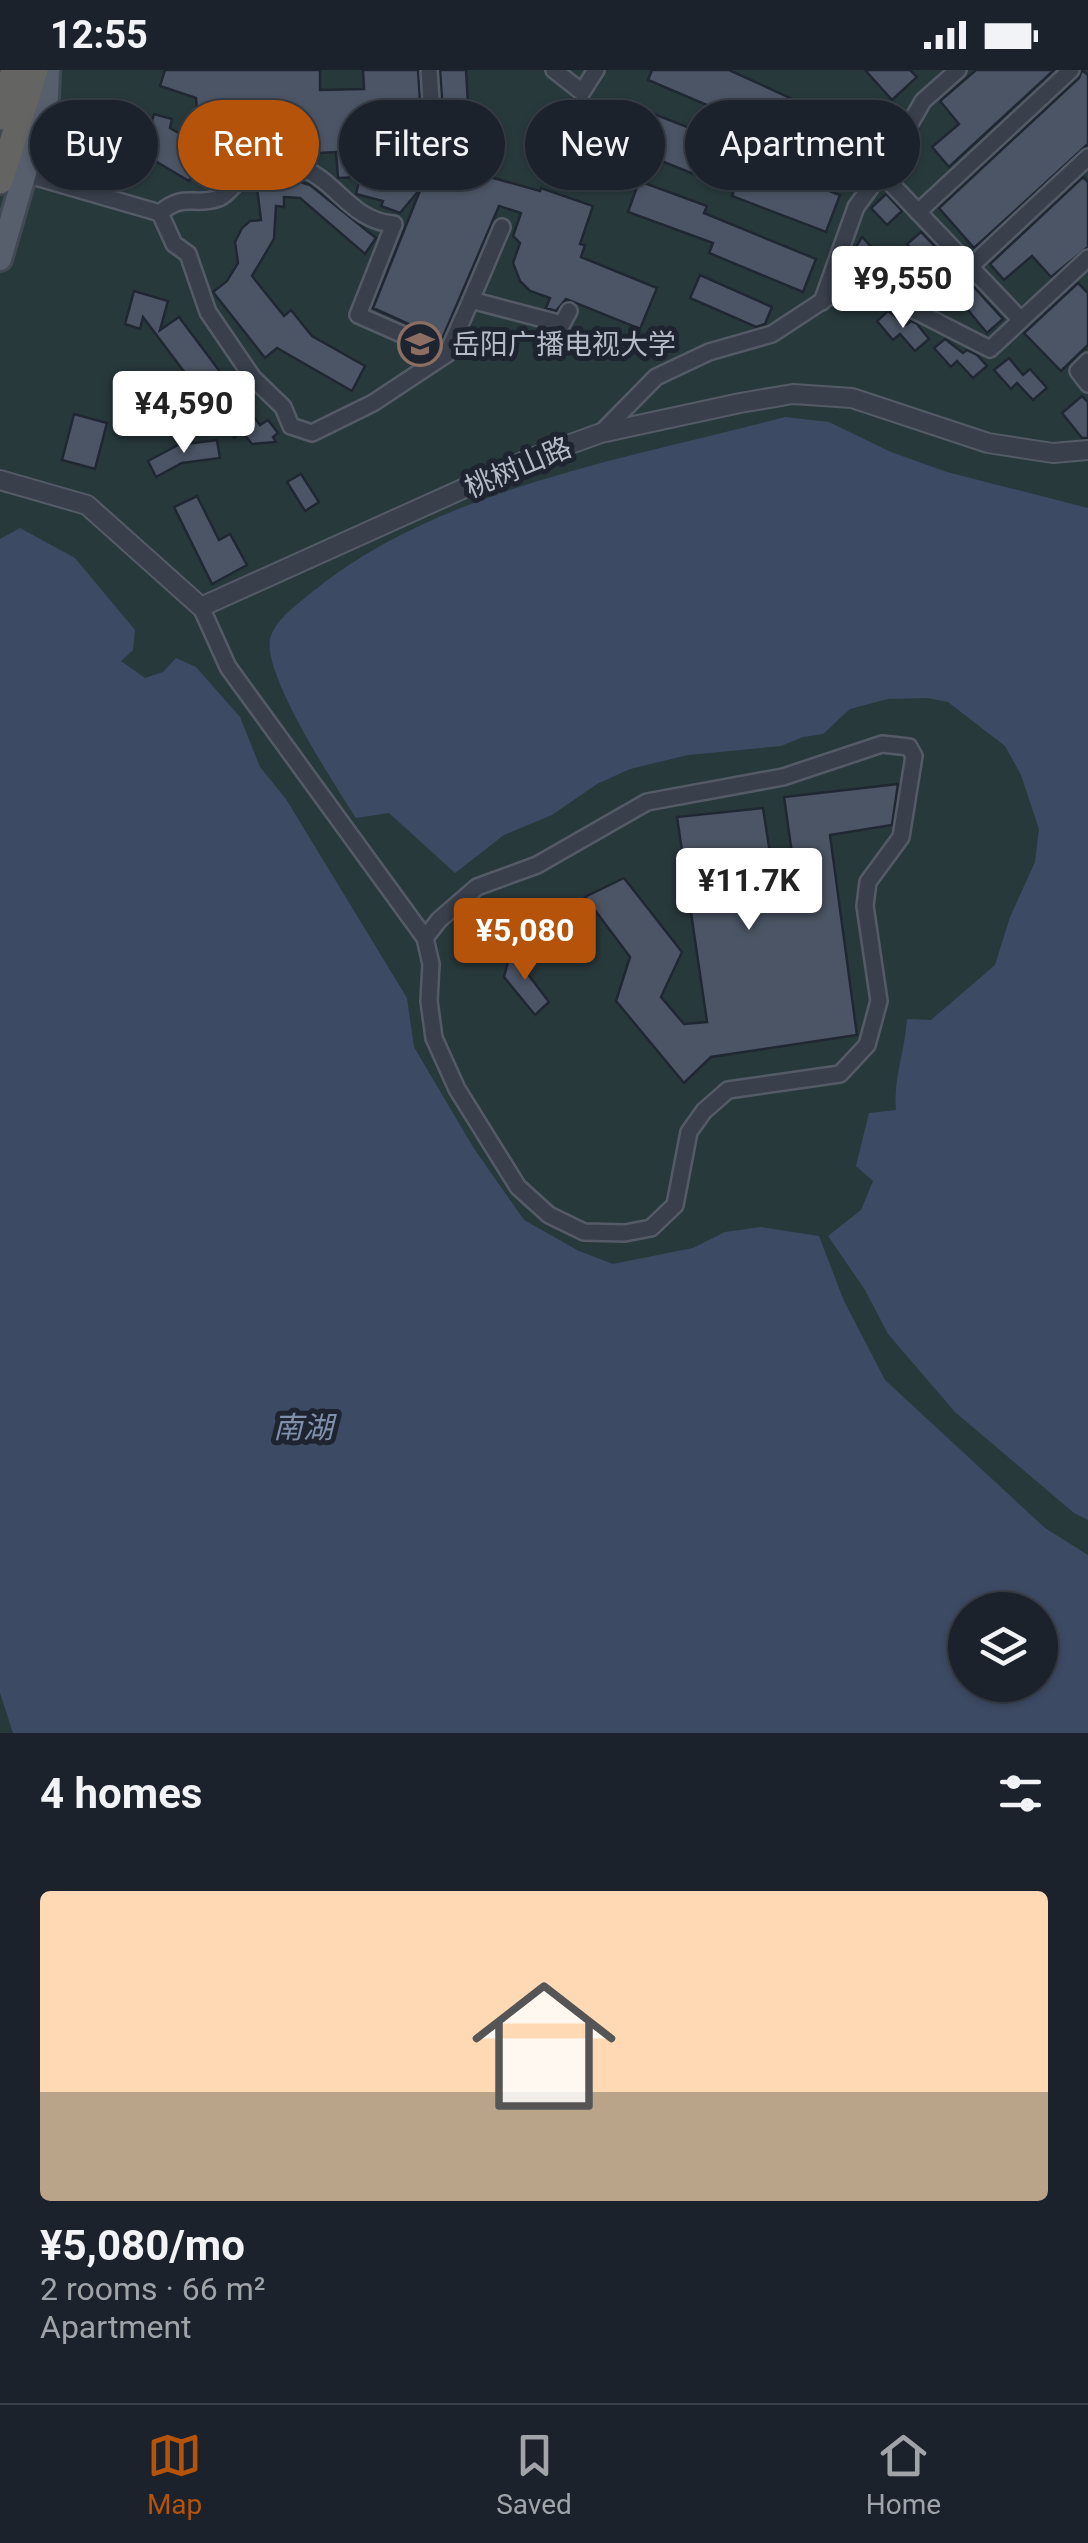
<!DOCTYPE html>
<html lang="en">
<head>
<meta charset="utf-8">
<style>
	body { margin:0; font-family:Roboto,"Noto Sans SC",sans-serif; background:#252a34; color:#f1f3f6; height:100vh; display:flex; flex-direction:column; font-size:38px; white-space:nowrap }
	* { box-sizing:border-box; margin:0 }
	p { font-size:32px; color:#a0a4a9 }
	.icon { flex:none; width:55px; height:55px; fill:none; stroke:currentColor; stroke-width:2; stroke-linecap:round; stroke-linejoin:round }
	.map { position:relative; height:1663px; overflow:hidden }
	.drawer { display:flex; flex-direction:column; background:#1c222c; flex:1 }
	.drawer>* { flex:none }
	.banner { position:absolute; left:30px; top:30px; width:1030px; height:90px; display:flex; gap:20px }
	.buttons { position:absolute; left:948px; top:1522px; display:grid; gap:20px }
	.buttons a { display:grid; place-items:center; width:110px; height:110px; border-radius:50%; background:#1c222c; box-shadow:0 2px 8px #0004,0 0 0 2px #3a3f48; font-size:50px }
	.price { position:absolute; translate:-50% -85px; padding:0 22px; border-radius:10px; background:#fff; color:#222; font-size:32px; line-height:65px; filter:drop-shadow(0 2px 5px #0008) }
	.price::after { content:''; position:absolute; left:50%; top:60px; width:30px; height:22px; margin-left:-15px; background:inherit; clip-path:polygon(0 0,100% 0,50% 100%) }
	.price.selected { background:#b45309; color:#fff }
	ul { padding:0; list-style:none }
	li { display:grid; align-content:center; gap:20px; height:530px; padding:0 40px }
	li span { display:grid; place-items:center; height:310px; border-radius:10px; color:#555 }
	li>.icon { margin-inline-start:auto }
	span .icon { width:180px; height:180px; fill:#fffc; stroke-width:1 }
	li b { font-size:42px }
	h2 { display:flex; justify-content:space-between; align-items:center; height:120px; padding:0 40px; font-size:42px }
	.tag { padding:0 35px; border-radius:45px; background:#1c222c; box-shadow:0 2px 8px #0004,0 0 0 2px #3a3f48; font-size:35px; line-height:90px }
	.tag.selected { background:#b45309; color:#fff }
	.status { display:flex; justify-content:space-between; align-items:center; height:70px; padding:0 50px; background:#1c222c; direction:ltr }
	.status svg { height:28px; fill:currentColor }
	.tab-bar { display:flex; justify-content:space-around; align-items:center; height:140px; border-top:2px solid #3a3f48; background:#1c222c; font-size:28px; color:#a0a4a9 }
	.tab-bar a { display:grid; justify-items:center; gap:5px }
	.tab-bar .selected { color:#b45309 }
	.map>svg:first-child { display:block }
</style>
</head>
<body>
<div class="status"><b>12:55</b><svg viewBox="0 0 49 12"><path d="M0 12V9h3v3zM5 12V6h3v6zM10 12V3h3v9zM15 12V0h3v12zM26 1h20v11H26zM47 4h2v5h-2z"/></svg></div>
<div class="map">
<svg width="1088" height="1663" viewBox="0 0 1088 1663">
	<rect width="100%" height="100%" fill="#262d3b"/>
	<path fill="#28393c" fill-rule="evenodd" d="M0,0H1088V1663H0ZM965,1540H1040V1615H965Z"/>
	<g fill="#3d4a63" fill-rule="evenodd">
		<path d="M785,347L829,352L891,382L947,402L1088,438V1450L1074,1443L955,1342L888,1264L865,1220L828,1166L861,1140L873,1111L856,1096L869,1043L896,1040C893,1009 905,981 907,949L931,950L995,895L1010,847L1035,792L1039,759L1021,705L1005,676L948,632L927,628L888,629L850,639L823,664L803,667L781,676L688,685L630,699L597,714L552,745L504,765L455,803L389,743L356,748C336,717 258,598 271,566C278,547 298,534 312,522C440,418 629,388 785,347Z"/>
		<path d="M20,458L75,488L135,560L133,580L121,591L145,608L163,602L176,588L196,597L240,647L260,697L286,729L407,928L414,977L473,1077L524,1150L579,1181L613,1194L693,1178L725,1162L761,1157L819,1166L844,1231L885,1310L1045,1458L1088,1485V1663H13L0,1623V469ZM1040,1540V1615H965V1540Z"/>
	</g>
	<g fill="#4c5565" stroke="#202733" stroke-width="2.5">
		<path d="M165,0H320V20L364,19L363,0H418L425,105L436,115L443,113L447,103L440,0H466L472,102L540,121L541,118L593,136L580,174L585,175L581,187L657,218L640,259L566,229L556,241L546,238L550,228L530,221L520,211L513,193L520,173L513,166L521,143L499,136L442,269L373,238L421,118L400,143L381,136L383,131L356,124L360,107L338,108L336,82L298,84L297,68L232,66L233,78H227L208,114L192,105L189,111L150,88L144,104L87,85L81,103L68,99L81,59L144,80L154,44L172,49L170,58L200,76L196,28L160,16Z"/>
		<path d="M652,0H729L867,63L852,97L648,10Z"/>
		<path d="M865,0H910L917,7L892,30Z"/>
		<path d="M976,0H1054L949,97L932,77L959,54L940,31Z"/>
		<path d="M1082,0L1088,5V74L974,178L939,138L1079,8Z"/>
		<path d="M641,39L731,74L728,82L840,125L826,162L732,126L734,120L626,77Z"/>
		<path d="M280,106L310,115L376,168L365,184L300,128L284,127V137L276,136L274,169L252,206L284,246L291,240L312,266L365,296L352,321L277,278L265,288L213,222L227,211L238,193L235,172L242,158L250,151L261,150L256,110Z"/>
		<path d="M1083,107L1088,112V177L1051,207L1032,186L1004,210L990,194Z"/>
		<path d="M639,111L707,136L704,143L816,189L803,222L709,183L713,173L628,142Z"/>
		<path d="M886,124L902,141L887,155L871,138Z"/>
		<path d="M921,162L954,196L939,209L907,174Z"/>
		<path d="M862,167L880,186L863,201L850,187Z"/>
		<path d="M700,205L772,237L765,254L756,257L690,228Z"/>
		<path d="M1078,213L1088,223V275L1061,301L1024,263Z"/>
		<path d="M973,216L1003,249L987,263L958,228Z"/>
		<path d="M134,221L168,231L160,260L179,247L260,355L268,350L278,363L273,367L276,372L252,374L242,362L234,368L143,247L140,259L125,254Z"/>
		<path d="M888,241L906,255L911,251L917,254L929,269L915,281L900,264L893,270L877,251Z"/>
		<path d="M945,269L963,283L967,280L977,285L987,296L973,308L957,291L951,297L934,278Z"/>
		<path d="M1009,288L1023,305L1030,299L1047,318L1033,330L1017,313L1011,319L994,300Z"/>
		<path d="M143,306L175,349L156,363L145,348L135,356L123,340L137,330L127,317Z"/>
		<path d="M1082,326L1088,332V368H1082L1062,343Z"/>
		<path d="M74,344L107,353L95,399L62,390Z"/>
		<path d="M217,370L220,388L182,393L156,407L148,391L178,375Z"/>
		<path d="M301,404L319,432L305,441L287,412Z"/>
		<path d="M197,426L219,470L230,464L247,495L212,514L174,437Z"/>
		<path d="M898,714L892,755L830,765L857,965L711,987L684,1013L616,931L630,887L585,827L624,808L682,882L661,927L684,954L707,952L677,747L763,738L775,815L796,812L784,727Z"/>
		<path d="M510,884L531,888L527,903L549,932L535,945L504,907Z"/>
	</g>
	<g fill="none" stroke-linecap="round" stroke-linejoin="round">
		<g stroke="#545b67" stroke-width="20">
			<g id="minor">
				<path d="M429,0L436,104"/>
				<path d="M554,0L582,22L596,0"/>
				<path d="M881,103L1021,250"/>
				<path d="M25,104L160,143L174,174L188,184L208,242L253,308L283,337L291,356L312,363L373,333L447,284L471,230L562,254L569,241"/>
				<path d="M918,142L1071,0"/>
				<path d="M160,143C184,122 194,137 219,128C233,122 239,103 255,98C329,77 337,151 394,154L358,245L447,284"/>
				<path d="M970,197L1088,87"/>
				<path d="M471,230L502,157"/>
				<path d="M822,232L856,137L884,99L923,31L958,0"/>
				<path d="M1088,291L1078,301L1088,314"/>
				<path d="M601,363L656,307L709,282L772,264L845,216L898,232L990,279L1088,188"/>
				<path d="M201,537L228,597L425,868L431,894L429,931L434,968L457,1019L518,1117L549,1145L584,1162L625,1163L651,1158L675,1135L689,1062L704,1041L728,1020L840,1004L867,975L879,931L865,836L868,812L901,767L914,686L909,677L882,674L783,707L647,732L537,795L477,817L439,850L425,868"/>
			</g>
		</g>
		<g stroke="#545b67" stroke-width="22">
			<path id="tertiary" d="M0,410L87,435L201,537L529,389L601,363L740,333L793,324L852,328L988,373L1053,383L1088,380"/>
		</g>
		<g stroke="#424955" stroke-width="28">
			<path id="primary" d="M0,189L47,27L48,0"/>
		</g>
		<g stroke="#414854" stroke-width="30">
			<g id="trunk">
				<path d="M0,47L14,0"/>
				<path d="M0,111L35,0"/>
			</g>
		</g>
		<use href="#minor" stroke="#39404c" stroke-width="15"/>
		<use href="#tertiary" stroke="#39404c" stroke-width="18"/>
		<use href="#primary" stroke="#575f6c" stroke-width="22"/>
		<use href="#trunk" stroke="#646462" stroke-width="25"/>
	</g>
	<defs>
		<g id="university-ring" transform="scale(2.25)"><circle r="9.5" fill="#1e2531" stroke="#8d6e63" stroke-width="1.5"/><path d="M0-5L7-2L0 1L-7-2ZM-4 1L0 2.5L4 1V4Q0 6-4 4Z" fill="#8d6e63"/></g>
	</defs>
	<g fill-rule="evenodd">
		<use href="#university-ring" x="420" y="274"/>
	</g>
	<g text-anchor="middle" stroke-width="10" stroke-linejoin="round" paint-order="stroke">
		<g font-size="28" fill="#b5bbc7" stroke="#1e2531" text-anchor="start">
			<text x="452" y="284">岳阳广播电视大学</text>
		</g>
		<g font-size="28" fill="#b5bbc7" stroke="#1e2531">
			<text transform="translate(518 397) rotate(-23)" y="10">桃树山路</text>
		</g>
		<g font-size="30" font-style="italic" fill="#7f8fac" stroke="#1e2531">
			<text x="303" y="1368">南湖</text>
		</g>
	</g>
</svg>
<div class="buttons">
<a><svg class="icon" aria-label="layers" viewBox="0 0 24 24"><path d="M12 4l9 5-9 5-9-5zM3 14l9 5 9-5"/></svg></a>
</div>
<b class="price" style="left:903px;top:261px">¥9,550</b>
<b class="price" style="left:184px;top:386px">¥4,590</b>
<b class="price" style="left:749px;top:863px">¥11.7K</b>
<b class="price selected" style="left:525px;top:913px">¥5,080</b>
<div class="banner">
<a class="tag">Buy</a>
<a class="tag selected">Rent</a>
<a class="tag">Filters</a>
<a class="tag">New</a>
<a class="tag">Apartment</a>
</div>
</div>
<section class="drawer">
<h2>4 homes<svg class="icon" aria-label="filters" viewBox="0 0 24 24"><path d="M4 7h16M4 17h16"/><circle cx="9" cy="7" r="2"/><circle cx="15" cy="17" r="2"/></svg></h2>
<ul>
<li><span style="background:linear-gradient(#ffd9b3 65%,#b9a48a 0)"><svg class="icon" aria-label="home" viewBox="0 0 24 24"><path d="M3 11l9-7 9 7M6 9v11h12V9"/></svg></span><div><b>¥5,080/mo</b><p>2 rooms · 66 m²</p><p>Apartment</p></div></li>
</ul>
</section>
<nav class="tab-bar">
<a class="selected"><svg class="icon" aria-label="map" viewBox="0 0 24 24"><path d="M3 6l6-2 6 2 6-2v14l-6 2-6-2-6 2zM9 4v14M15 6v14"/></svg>Map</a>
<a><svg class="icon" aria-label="saved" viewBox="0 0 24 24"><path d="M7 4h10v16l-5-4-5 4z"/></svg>Saved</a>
<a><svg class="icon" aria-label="home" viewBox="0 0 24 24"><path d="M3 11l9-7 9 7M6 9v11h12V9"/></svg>Home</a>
</nav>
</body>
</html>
